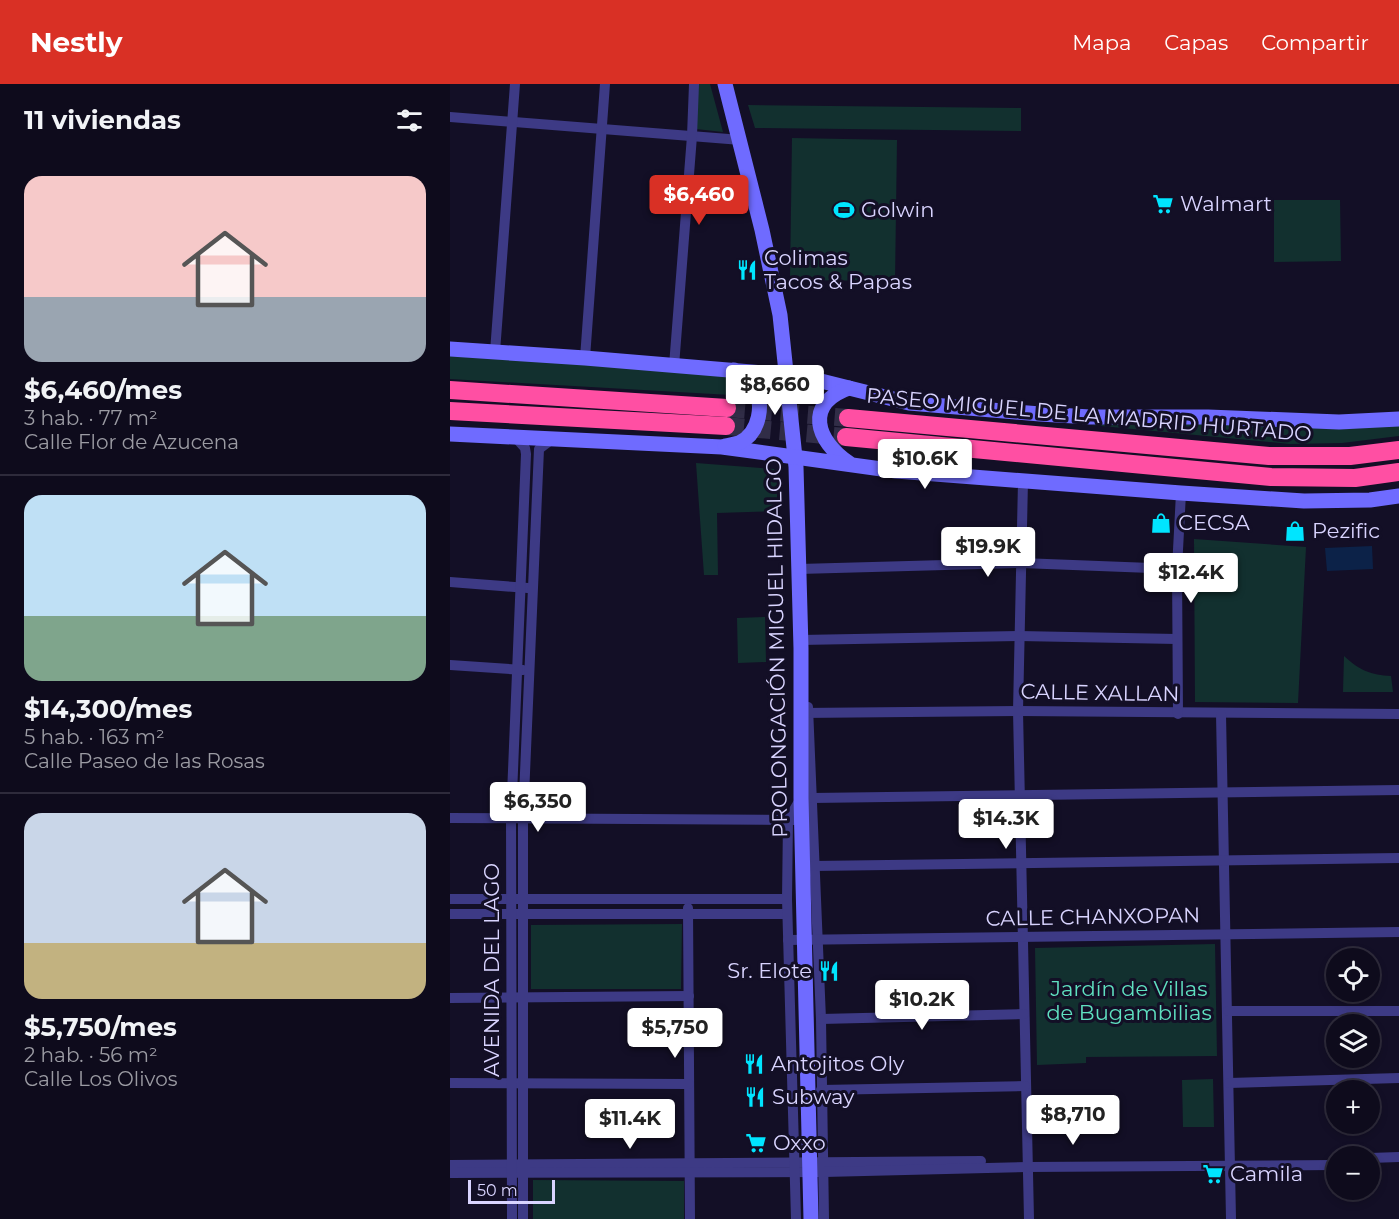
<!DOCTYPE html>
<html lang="es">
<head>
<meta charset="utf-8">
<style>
	body { margin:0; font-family:Montserrat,sans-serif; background:#171425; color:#f1f3f6; height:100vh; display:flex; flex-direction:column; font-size:22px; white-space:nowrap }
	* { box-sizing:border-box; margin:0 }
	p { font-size:20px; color:#9b9ba3 }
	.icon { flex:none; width:33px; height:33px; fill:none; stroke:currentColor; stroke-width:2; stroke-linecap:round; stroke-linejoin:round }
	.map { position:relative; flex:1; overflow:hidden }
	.details { display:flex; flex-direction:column; background:#0e0b1c; width:450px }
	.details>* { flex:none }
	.controls { position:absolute; left:876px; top:864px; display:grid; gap:12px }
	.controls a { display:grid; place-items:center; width:54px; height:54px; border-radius:50%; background:#0e0b1c; box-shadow:0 3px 9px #0003,0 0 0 2px #2e2b3b; font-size:30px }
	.scale { position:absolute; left:18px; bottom:15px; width:87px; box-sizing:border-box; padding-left:6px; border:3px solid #d9d4ff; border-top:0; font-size:16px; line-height:21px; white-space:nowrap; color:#d9d4ff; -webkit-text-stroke:4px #130f26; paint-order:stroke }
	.price { position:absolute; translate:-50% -51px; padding:0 14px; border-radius:6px; background:#fff; color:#222; font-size:20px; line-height:39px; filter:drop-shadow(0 2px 3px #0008) }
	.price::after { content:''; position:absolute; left:50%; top:36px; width:18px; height:14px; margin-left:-9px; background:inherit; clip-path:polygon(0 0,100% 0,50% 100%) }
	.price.active { background:#d93025; color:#fff }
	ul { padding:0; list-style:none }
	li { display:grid; align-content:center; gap:12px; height:318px; padding:0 24px }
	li+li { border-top:2px solid #2e2b3b }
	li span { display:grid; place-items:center; height:186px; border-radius:18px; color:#555 }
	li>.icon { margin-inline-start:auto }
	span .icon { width:108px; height:108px; fill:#fffc; stroke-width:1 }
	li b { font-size:26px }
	h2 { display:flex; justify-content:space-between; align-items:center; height:72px; padding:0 24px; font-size:26px }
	header { display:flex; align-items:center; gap:36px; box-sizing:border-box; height:84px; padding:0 30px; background:#d93025; color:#fff }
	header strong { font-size:28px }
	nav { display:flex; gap:33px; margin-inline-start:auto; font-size:21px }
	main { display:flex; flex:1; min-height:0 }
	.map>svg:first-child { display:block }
</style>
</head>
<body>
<header>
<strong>Nestly</strong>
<nav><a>Mapa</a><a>Capas</a><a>Compartir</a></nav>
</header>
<main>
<section class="details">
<h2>11 viviendas<svg class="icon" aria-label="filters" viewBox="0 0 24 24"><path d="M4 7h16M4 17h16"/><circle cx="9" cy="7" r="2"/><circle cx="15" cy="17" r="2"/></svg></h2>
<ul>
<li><span style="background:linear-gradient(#f6c9c9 65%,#9aa5b1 0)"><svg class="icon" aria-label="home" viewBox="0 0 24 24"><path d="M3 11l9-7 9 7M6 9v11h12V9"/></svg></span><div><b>$6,460/mes</b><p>3 hab. · 77 m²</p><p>Calle Flor de Azucena</p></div></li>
<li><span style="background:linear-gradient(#bfe0f5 65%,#7fa58c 0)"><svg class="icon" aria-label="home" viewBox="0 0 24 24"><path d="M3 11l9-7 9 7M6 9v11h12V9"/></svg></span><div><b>$14,300/mes</b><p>5 hab. · 163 m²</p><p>Calle Paseo de las Rosas</p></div></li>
<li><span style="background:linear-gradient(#c9d6e8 70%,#c2b280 0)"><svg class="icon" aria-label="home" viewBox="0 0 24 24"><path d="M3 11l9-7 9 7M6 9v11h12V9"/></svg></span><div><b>$5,750/mes</b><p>2 hab. · 56 m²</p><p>Calle Los Olivos</p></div></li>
</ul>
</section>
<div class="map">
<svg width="949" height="1135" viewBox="0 0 949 1135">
	<rect width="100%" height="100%" fill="#130f26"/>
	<g fill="#12302f">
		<path d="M248,0H260L273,48L246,45Z"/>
		<path d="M298,21L571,24V47L305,44Z"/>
		<path d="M342,54L447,56L445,197L340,196Z"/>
		<path d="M824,116H890L891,177L824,178Z"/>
		<path d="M0,272L195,284L282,292C290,297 296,302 298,312L0,295Z"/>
		<path d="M762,337L883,345L949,340V352L892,359L840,360L641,341Z"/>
		<path d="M246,379L324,385L327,390V427L267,429L268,491H254Z"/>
		<path d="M744,455L856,463L848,619L745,618Z"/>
		<path d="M315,533L316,578L288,579L287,534Z"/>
		<path d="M894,572C909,586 921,591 941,592L943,608H893Z"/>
		<path d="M232,840L231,905H81V841Z"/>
		<path d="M765,860L767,972L636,973V979L587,981L585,864Z"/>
		<path d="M763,995L764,1043H733L732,996Z"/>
		<path d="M83,1096L234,1097V1135H83Z"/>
	</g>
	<path fill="#0c2248" d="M922,462L923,485L877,487L875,464Z"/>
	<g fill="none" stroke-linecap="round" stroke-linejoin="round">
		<g stroke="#312d47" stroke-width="18" stroke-dasharray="18 9" stroke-linecap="butt">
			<path d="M277,324L398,334"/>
			<path d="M276,342L396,353"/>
		</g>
		<g stroke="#3d3a85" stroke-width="10">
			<path d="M0,33L291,56"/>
			<path d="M45,268L65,0"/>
			<path d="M135,274L155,0"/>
			<path d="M224,282L242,52L244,0"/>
			<path d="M573,397L568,627L579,1135"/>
			<path d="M349,485L571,479L727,485"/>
			<path d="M0,498L78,504"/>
			<path d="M350,556L569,552L727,555"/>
			<path d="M0,581L73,586"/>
			<path d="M358,623L371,935L374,1135"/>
			<path d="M350,629L568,627L949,630"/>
			<path d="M728,630L727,485L731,409"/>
			<path d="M771,630L781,1135"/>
			<path d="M362,714L949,706"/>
			<path d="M0,734L345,736"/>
			<path d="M363,782L949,774"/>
			<path d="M0,815H337"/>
			<path d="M238,824L240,1135"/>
			<path d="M0,830H337"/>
			<path d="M338,856L949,848"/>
			<path d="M0,914L239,912"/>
			<path d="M778,927H949"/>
			<path d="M371,935L574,930"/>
			<path d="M0,999L239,1000"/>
			<path d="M779,999L949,994"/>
			<path d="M371,1006L575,1002"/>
			<path d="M920,1074L949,1073"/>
			<path d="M0,1081L531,1077"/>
			<path d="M0,1089L374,1088L578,1083L886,1081"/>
			<path d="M62,1135L61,735L76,370L75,364L65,353"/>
			<path d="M73,1135V735L89,365L101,356"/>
			<path d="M346,1135L337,815L338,736L351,714"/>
		</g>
		<g stroke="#6f6bff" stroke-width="15">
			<path d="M275,0L312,146L330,231L346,383L351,564V714L361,1135"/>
			<path d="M0,265L135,274L351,292L459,319L590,330L640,333H758L889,338L949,335"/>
			<path d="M399,304C354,320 366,357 399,379"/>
			<path d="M0,350L272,363L446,387L731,409L854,417L920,416L949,412"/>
			<path d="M275,362C279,361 285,360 289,359C310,349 315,319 303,301C298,294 291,291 284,286"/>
		</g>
		<g stroke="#ff4fa3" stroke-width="18">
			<path d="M0,306L277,324"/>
			<path d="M0,327L276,342"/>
			<path d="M398,334L819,372H900L949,366"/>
			<path d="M396,353L821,393L905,394L949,388"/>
		</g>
	</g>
	<defs>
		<g id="supermarket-bare" transform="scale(1.62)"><path d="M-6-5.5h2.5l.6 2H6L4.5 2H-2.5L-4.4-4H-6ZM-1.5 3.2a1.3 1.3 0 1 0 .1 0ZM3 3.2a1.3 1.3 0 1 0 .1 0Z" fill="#00e5ff" stroke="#130f26" stroke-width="2.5" paint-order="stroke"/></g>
		<g id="stadium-bare" transform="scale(1.62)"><path d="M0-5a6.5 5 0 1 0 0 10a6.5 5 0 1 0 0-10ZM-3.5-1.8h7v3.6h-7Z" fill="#00e5ff" stroke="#130f26" stroke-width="2.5" paint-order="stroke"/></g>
		<g id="restaurant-bare" transform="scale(1.62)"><path d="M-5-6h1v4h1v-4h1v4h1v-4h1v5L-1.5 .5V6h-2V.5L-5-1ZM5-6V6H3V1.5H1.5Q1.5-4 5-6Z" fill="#00e5ff" stroke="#130f26" stroke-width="2.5" paint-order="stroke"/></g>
		<g id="shop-bare" transform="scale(1.62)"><path d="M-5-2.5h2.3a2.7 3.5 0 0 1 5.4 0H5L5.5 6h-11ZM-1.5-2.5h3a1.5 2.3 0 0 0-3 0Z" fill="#00e5ff" stroke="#130f26" stroke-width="2.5" paint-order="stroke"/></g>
	</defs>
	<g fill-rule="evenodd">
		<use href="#supermarket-bare" x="713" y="120"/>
		<use href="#stadium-bare" x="394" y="126"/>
		<use href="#restaurant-bare" x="297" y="186"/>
		<use href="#shop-bare" x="711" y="439"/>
		<use href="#shop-bare" x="845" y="447"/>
		<use href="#restaurant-bare" x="379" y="887"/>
		<use href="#restaurant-bare" x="304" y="980"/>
		<use href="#restaurant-bare" x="305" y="1013"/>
		<use href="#supermarket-bare" x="306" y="1059"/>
		<use href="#supermarket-bare" x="763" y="1090"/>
	</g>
	<g text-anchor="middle" stroke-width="6" stroke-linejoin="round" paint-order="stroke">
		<g font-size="21" fill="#d9d4ff" stroke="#130f26" text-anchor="start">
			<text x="730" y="127">Walmart</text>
			<text x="411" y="133">Golwin</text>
			<text x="314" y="181">Colimas<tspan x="314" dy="24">Tacos &amp; Papas</tspan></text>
			<text x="728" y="446">CECSA</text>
			<text x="862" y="454">Pezific</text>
			<text x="362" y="894" text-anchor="end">Sr. Elote</text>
			<text x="321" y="987">Antojitos Oly</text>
			<text x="322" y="1020">Subway</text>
			<text x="323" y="1066">Oxxo</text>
			<text x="780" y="1097">Camila</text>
		</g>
		<g font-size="21" fill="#d9d4ff" stroke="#130f26">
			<text transform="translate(639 331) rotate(5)" y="7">PASEO MIGUEL DE LA MADRID HURTADO</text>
			<text transform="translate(327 564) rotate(-91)" y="7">PROLONGACIÓN MIGUEL HIDALGO</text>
			<text transform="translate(650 609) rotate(1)" y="7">CALLE XALLAN</text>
			<text transform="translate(643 833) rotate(-1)" y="7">CALLE CHANXOPAN</text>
			<text transform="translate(42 886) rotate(-90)" y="7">AVENIDA DEL LAGO</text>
		</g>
		<g font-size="21" fill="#5fe0c0" stroke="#130f26">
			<text x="679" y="912">Jardín de Villas<tspan x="679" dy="24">de Bugambilias</tspan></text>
		</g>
	</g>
</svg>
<div class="controls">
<a><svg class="icon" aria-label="locate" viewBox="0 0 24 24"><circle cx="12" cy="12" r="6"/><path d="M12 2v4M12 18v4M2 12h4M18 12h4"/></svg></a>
<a><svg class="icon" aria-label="layers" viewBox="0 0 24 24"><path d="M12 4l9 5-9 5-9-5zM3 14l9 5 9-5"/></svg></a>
<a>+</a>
<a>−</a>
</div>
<div class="scale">50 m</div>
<b class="price active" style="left:249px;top:142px">$6,460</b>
<b class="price" style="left:325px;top:332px">$8,660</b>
<b class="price" style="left:475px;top:406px">$10.6K</b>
<b class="price" style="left:538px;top:494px">$19.9K</b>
<b class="price" style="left:741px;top:520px">$12.4K</b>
<b class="price" style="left:88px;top:749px">$6,350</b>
<b class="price" style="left:556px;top:766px">$14.3K</b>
<b class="price" style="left:472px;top:947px">$10.2K</b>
<b class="price" style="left:225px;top:975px">$5,750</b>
<b class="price" style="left:623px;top:1062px">$8,710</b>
<b class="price" style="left:180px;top:1066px">$11.4K</b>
</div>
</main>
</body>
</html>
